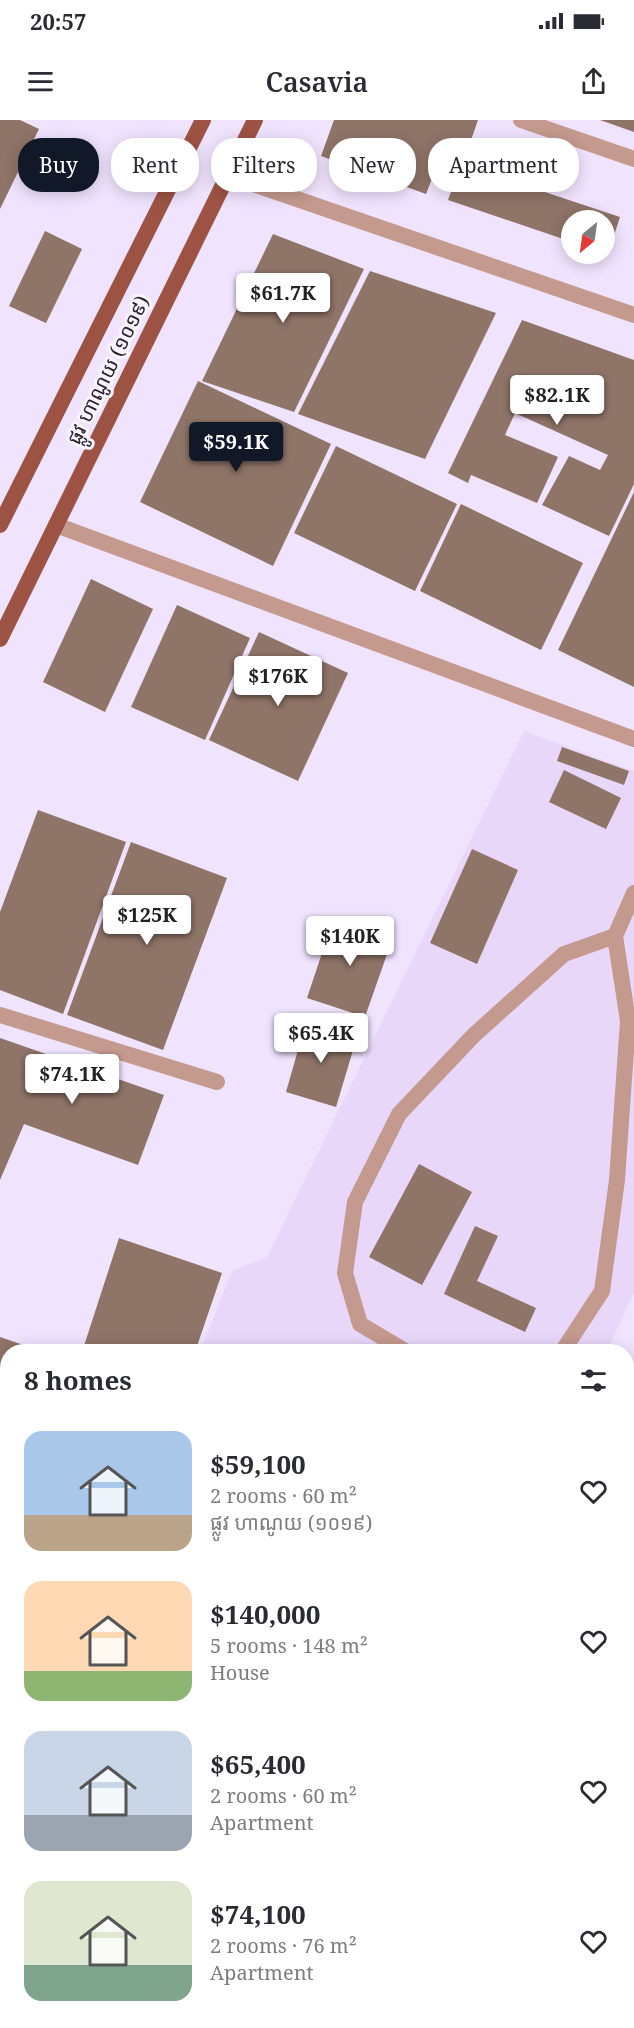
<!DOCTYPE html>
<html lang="en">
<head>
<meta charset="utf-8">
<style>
	body { margin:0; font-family:"Noto Serif","Noto Sans Khmer",serif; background:#f2f2f3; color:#2b2b33; height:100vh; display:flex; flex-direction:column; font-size:22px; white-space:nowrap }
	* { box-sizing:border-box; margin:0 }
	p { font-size:20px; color:#7c7c81 }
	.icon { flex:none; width:33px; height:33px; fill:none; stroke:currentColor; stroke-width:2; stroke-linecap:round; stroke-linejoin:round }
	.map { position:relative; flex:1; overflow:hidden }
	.drawer { position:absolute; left:0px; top:1224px; width:634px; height:684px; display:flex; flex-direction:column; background:#fff; border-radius:24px 24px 0 0; box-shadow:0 3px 15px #0003 }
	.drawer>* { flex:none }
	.guide { position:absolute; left:18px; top:18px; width:598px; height:54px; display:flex; gap:12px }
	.needle { width:39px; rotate:209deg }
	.buttons { position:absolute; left:561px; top:90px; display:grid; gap:12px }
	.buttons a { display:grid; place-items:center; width:54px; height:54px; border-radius:50%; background:#fff; box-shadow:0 3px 15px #0003; font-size:30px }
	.price { position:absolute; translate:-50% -51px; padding:0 14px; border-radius:6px; background:#fff; color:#222; font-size:20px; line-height:39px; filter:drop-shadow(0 2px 3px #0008) }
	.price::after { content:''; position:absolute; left:50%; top:36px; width:18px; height:14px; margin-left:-9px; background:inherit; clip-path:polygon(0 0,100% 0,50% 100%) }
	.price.on { background:#111827; color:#fff }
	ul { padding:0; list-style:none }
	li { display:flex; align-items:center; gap:18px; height:150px; padding:0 24px }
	li span { display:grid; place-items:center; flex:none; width:168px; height:120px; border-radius:18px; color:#555 }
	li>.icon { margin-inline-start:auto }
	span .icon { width:72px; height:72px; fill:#fffc; stroke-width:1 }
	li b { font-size:26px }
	h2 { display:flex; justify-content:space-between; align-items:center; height:72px; padding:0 24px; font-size:26px }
	.pill { padding:0 21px; border-radius:24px; background:#fff; box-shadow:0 3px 15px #0003; font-size:21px; line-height:54px }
	.pill.on { background:#111827; color:#fff }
	.status { display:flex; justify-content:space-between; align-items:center; height:42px; padding:0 30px; background:#fff; direction:ltr }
	.status svg { height:16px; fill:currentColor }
	header { display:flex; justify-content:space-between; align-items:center; height:78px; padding:0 24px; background:#fff; font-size:27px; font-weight:600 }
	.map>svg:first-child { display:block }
</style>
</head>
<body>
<div class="status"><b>20:57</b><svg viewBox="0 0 49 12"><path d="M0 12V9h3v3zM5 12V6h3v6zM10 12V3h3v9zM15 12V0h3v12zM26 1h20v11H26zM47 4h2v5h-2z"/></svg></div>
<header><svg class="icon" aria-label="menu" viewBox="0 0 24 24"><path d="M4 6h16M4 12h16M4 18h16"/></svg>Casavia<svg class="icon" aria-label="share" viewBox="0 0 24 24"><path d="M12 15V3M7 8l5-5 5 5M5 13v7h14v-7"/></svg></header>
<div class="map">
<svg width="634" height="1908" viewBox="0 0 634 1908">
	<rect width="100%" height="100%" fill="#f0e3fe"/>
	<path fill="#e8d7f9" d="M524,611L634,651V1172L607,1231L200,1232L232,1151L267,1137Z"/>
	<g fill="#8f7468">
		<path d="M0,0H20L39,9L0,89Z"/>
		<path d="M334,0H478L464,40L442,33L426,74L321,36Z"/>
		<path d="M600,0H634V12Z"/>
		<path d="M461,44L620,97L608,134L604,133V100H572V122L448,80Z"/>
		<path d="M45,111L82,129L46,203L9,186Z"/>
		<path d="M273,114L364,149L294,292L202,261Z"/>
		<path d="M370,151L496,193L425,339L298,294Z"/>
		<path d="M522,200L634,240V364L609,416L542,385L569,336L600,350L608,335L515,293L505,315L558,337L537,383L471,355L468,363L448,353Z"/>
		<path d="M198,261L331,324L273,446L140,382Z"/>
		<path d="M336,326L457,384L415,471L294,413Z"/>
		<path d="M634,372V567L558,530Z"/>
		<path d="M461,384L583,443L541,530L420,471Z"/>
		<path d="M91,459L153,489L105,592L43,562Z"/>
		<path d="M177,485L250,518L205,620L131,587Z"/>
		<path d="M259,512L348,553L298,661L209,620Z"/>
		<path d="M562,627L629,651L624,665L557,641Z"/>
		<path d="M564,650L621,678L606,709L549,682Z"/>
		<path d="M38,690L126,722L63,894L0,870V792Z"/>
		<path d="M131,722L227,758L163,930L67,895Z"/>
		<path d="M472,729L518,750L477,844L430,823Z"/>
		<path d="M334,797L393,817L365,897L307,878Z"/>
		<path d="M306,902L357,917L336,987L286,972Z"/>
		<path d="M0,918L164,975L138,1045L24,1004L0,1060Z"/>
		<path d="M419,1044L472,1072L422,1165L369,1137Z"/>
		<path d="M475,1106L498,1116L477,1161L536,1188L525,1212L444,1174Z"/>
		<path d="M119,1118L222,1153L195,1232H82Z"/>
		<path d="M0,1217L41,1231L8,1232V1363L0,1360Z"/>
		<path d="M0,1629L8,1633V1754L0,1771Z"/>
		<path d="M451,1900H589L586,1908H449Z"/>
	</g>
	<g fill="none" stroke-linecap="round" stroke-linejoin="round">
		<g stroke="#c4998e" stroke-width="16">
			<path d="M521,0L634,39"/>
			<path d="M227,55L634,195"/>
			<path d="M56,405L634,619"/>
			<path d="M0,895L217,962"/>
			<path d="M407,1232L360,1204L345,1153L355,1082L399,994L474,915L564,834L615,816"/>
			<path d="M562,1232L602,1171L617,1060L628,901L615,816L634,773"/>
			<path d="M0,1579L8,1582"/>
			<path d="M284,1908L287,1900"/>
		</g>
		<g stroke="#c4998e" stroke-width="16">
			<path d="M0,1382L8,1385"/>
			<path d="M627,1583L634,1585"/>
			<path d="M627,1897L634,1876"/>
		</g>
		<g stroke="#9d5343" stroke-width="16">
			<path d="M0,405L203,0"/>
			<path d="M0,519L255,0"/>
		</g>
	</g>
	<g text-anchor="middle" stroke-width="6" stroke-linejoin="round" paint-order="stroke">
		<g font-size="20" fill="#27222c" stroke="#f9f4ff">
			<text transform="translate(108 250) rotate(-64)" y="7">ផ្លូវ ហាណូយ (១០១៩)</text>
		</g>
	</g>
</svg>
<div class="buttons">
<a><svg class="needle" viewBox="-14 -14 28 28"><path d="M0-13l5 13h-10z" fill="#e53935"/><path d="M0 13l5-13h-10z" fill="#7c7c81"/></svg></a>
</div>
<b class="price" style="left:283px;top:204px">$61.7K</b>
<b class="price" style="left:557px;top:306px">$82.1K</b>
<b class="price on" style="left:236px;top:353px">$59.1K</b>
<b class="price" style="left:278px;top:587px">$176K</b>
<b class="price" style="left:147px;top:826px">$125K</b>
<b class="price" style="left:350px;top:847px">$140K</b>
<b class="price" style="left:321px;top:944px">$65.4K</b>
<b class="price" style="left:72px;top:985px">$74.1K</b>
<div class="guide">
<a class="pill on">Buy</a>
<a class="pill">Rent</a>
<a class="pill">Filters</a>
<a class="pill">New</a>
<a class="pill">Apartment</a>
</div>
<section class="drawer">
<h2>8 homes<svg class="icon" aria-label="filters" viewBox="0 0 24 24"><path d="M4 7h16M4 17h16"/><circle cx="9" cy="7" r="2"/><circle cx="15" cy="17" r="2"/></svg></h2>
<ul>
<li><span style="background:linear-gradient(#a9c7e8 70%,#b9a48a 0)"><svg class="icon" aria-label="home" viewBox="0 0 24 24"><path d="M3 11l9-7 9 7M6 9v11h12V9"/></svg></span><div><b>$59,100</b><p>2 rooms · 60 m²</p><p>ផ្លូវ ហាណូយ (១០១៩)</p></div><svg class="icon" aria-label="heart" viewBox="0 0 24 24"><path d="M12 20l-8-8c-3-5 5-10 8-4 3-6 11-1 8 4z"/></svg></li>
<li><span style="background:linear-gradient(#ffd9b3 75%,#8fb573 0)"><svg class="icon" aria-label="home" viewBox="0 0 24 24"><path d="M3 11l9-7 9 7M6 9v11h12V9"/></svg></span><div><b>$140,000</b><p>5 rooms · 148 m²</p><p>House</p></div><svg class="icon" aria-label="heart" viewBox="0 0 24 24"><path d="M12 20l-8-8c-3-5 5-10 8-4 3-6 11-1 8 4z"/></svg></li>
<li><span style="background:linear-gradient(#c9d6e8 70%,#9aa5b1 0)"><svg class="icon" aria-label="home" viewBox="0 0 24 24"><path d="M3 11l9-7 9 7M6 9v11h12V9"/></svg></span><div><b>$65,400</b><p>2 rooms · 60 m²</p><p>Apartment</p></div><svg class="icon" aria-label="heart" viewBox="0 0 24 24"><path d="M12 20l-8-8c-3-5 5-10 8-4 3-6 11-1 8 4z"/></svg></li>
<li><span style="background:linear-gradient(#dfe7d0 70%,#7fa58c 0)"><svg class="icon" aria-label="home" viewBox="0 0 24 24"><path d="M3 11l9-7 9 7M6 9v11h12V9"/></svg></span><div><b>$74,100</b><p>2 rooms · 76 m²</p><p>Apartment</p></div><svg class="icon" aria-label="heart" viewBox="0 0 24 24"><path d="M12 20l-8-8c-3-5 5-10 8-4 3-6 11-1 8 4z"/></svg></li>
</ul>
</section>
</div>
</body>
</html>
